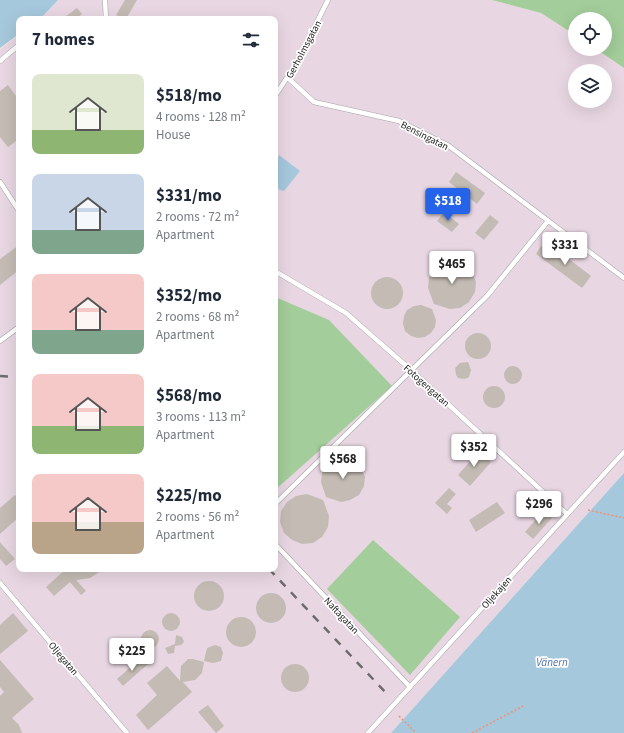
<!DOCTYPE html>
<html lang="en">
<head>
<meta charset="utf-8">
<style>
	body { margin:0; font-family:"Source Sans 3",sans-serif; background:#f6f6f7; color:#1f2937; height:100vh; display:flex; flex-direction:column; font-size:15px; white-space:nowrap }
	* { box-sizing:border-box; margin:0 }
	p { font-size:13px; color:#747a83 }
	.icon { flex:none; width:22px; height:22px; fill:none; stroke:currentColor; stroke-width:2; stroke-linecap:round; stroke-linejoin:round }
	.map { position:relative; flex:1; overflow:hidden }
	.details { position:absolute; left:16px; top:16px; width:262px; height:556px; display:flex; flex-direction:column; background:#fff; border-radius:8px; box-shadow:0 4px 16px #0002 }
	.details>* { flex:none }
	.buttons { position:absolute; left:568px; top:12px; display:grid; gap:8px }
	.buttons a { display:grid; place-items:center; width:44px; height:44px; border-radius:50%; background:#fff; box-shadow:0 4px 16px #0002; font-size:20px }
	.price { position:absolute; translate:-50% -34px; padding:0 9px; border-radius:4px; background:#fff; color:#222; font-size:13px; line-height:26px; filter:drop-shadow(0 1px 2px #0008) }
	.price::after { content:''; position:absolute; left:50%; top:24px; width:12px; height:9px; margin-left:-6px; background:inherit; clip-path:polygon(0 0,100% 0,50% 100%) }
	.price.on { background:#2563eb; color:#fff }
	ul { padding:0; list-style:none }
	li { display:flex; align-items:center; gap:12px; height:100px; padding:0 16px }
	li span { display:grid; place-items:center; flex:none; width:112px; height:80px; border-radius:8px; color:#555 }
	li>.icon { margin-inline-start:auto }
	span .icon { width:48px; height:48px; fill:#fffc; stroke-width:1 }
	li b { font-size:17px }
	h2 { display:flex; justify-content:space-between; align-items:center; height:48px; padding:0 16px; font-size:17px }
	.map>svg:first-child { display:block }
</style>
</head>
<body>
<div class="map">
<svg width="624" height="733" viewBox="0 0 624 733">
	<rect width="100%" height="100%" fill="#efede5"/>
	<path fill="#e8d7e2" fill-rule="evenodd" d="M58,0H492L541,13L575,35V49H596L624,68V473L391,733H0V49L19,35V569H275V19H40ZM575,71H605V101H575Z"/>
	<g fill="#a3cd9a">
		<path d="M492,0H624V68L596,49H605V19H575V35L541,13Z"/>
		<path d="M275,297L329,320L392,386L275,490Z"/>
		<path d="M373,540L460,617L410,675L327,589Z"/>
	</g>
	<g fill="#a6c8dc">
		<path d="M0,0H58L40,19H19V34L0,48Z"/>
		<path d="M279,155L300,171L284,191L275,188V164Z"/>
		<path d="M624,473V733H391Z"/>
	</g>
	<g fill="#c4bcb4">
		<path d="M125,0H137L126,19H123L116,15Z"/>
		<path d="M77,8L82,14L76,19H62Z"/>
		<path d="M8,85L19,100V139L8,147L0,137V91Z"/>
		<path d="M456,172L485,193L477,204L449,182Z"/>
		<path d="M444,212L459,224L452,232L437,221Z"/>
		<path d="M490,215L499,222L484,240L475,233Z"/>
		<path d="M19,245V270L0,285V259Z"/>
		<path d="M541,246L553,254L556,249L591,276L582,288L536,254Z"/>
		<path d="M454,261L465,264L472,272L476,282L475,292L469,302L460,308L450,309L434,304L428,288L429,277L435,268L444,262Z"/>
		<circle cx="387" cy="293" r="16"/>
		<path d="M421,305L432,309L436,320L435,327L431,333L425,337L418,338L411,336L405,331L403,324L404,316L407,310L414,306Z"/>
		<circle cx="478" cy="346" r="13"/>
		<path d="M468,362L471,370L469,377L465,379L458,378L456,375L455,368L460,363Z"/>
		<circle cx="513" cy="375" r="9"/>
		<circle cx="494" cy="397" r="11"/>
		<path d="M479,451L491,462L470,486L458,475Z"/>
		<path d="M345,457L354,460L361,467L365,477L364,486L359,495L350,500L341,502L326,497L321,482L322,472L327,464L335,458Z"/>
		<path d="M449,488L456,494L447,504L452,508L447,514L435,503Z"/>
		<path d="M307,494L323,500L329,516L328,527L322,537L313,543L302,544L292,540L284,533L280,522L281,511L287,502L296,496Z"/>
		<path d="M15,495L19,499V517L0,534V508Z"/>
		<path d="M497,502L505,513L476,532L469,520Z"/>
		<path d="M544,510L552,518L533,539L525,532Z"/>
		<path d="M0,542L15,559L6,566L0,559Z"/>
		<path d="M66,569H104L90,578L76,580L86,591L81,595L70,582L54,596L46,587Z"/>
		<circle cx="209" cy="596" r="15"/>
		<circle cx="271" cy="608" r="15"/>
		<path d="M13,613L28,631L0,654V625Z"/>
		<circle cx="171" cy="622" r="9"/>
		<circle cx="241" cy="632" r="15"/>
		<circle cx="150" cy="639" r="9"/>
		<path d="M176,635L182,637L184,642L181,645L175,646L174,653L168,654L165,648L175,644Z"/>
		<path d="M215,645L221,647L223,653L221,661L213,663L204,661L207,648Z"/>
		<path d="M142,657L148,664L123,686L117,679Z"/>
		<path d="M188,659H193L204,662L202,673L195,680L183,682L192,692L148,730L136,715L157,695L147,683L167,666L180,681L181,666Z"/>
		<path d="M0,660L34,699L12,718L19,725L22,733H0V696L4,692L0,687Z"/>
		<circle cx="295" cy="678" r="14"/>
		<path d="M208,705L224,726L216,733L198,712Z"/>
	</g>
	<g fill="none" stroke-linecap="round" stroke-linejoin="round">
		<g stroke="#a5a5a5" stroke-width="5.5">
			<g id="lane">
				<path d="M105,0L106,19"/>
				<path d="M0,61L19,45"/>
				<path d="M288,78L314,102L399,121L449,146L624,278"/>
				<path d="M275,96L296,64L328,0"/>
				<path d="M0,182L19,211"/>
				<path d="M275,271L346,313L411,370L567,514"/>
				<path d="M0,341L19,327"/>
				<path d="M275,504L487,296L548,221"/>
				<path d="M275,544L410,687"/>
				<path d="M0,583L127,733"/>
				<path d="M368,733L624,452"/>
			</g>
		</g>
		<g stroke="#f68e6e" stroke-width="1.5" stroke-dasharray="2 2" stroke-linecap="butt">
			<path d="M588,510L624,518"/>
			<path d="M399,716L416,733"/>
			<path d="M472,733L525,705"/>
		</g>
		<use href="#lane" stroke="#fff" stroke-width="4.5"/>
		<g stroke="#6c6c6c" stroke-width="2.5" stroke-dasharray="8 8" stroke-linecap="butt">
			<path d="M0,376L19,377"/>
			<path d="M269,569L388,695"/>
		</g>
	</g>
	<g text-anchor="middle" stroke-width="3.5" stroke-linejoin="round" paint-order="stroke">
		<g font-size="10" fill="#1e1e1e" stroke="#fff">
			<text transform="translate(303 49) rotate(-62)" y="4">Gerholmsgatan</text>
			<text transform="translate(425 135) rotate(27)" y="4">Bensingatan</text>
			<text transform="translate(427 385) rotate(42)" y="4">Fotogengatan</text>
			<text transform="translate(496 592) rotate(-48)" y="4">Oljekajen</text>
			<text transform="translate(342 615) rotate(47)" y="4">Naftagatan</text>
			<text transform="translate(64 658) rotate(50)" y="4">Oljegatan</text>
		</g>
		<g font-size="11" font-style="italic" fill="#4d70ac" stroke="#fff">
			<text x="552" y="666">Vänern</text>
		</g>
	</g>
</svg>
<div class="buttons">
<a><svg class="icon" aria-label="locate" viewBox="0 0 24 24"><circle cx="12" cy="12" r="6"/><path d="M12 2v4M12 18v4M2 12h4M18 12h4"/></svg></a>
<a><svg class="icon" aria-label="layers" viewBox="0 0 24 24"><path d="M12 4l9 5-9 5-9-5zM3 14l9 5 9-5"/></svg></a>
</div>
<b class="price on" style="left:448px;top:222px">$518</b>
<b class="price" style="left:565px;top:266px">$331</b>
<b class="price" style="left:452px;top:285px">$465</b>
<b class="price" style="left:474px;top:468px">$352</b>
<b class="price" style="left:343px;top:480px">$568</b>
<b class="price" style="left:539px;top:525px">$296</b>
<b class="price" style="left:132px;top:672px">$225</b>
<section class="details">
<h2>7 homes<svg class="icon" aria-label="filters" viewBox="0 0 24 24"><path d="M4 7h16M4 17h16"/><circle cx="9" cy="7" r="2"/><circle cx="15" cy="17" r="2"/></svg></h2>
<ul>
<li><span style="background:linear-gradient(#dfe7d0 70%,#8fb573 0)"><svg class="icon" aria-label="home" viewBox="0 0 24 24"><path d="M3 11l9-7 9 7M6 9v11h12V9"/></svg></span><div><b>$518/mo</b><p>4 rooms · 128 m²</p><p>House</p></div></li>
<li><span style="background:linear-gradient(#c9d6e8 70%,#7fa58c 0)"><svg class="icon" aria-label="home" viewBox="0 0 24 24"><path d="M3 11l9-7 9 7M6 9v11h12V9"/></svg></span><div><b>$331/mo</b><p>2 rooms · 72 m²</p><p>Apartment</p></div></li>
<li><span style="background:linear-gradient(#f6c9c9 70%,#7fa58c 0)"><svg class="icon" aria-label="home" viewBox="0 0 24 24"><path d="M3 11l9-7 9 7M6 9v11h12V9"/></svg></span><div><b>$352/mo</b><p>2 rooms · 68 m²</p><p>Apartment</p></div></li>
<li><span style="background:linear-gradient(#f6c9c9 65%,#8fb573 0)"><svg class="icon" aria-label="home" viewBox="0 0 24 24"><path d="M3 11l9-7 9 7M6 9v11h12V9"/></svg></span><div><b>$568/mo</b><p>3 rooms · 113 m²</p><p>Apartment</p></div></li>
<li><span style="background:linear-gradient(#f6c9c9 60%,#b9a48a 0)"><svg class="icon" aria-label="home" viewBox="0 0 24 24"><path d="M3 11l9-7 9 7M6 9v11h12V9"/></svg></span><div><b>$225/mo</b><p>2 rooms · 56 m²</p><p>Apartment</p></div></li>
</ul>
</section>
</div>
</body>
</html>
